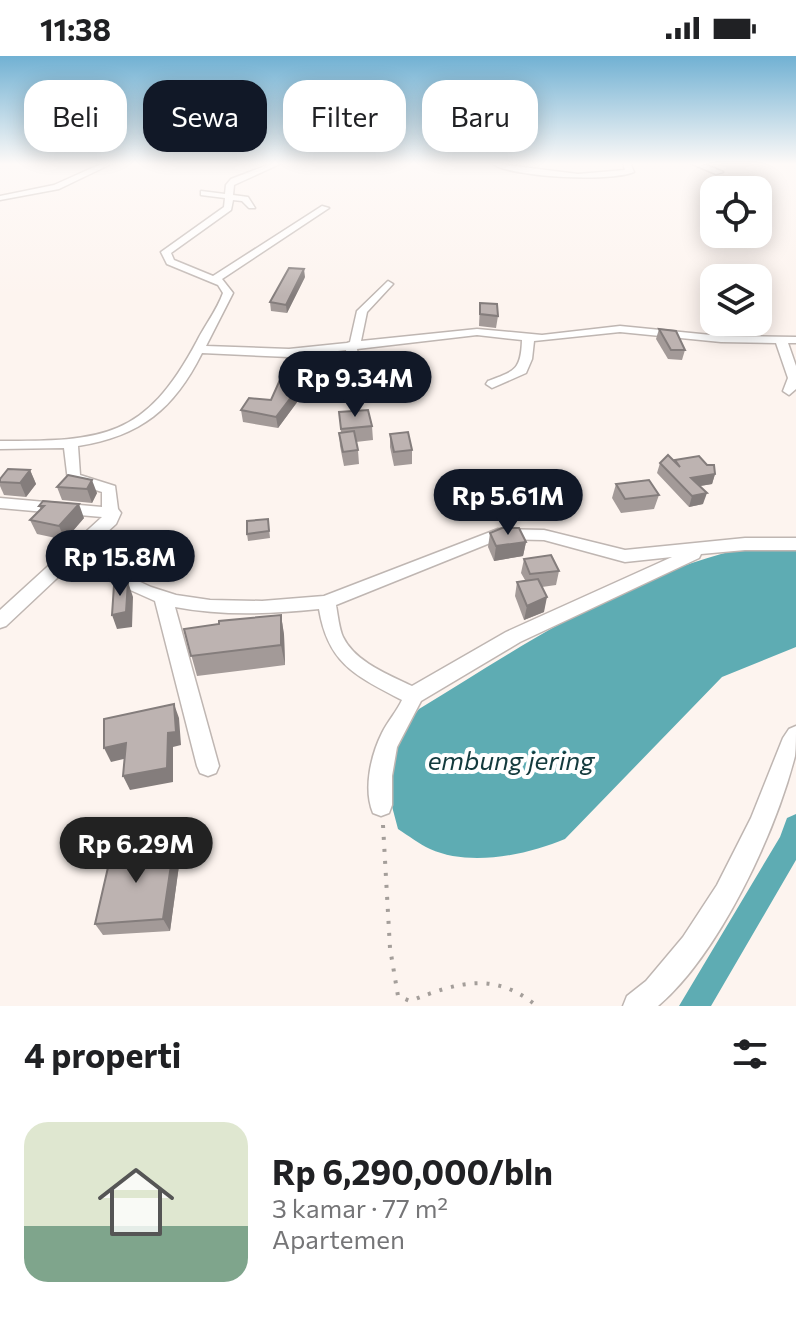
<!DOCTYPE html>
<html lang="id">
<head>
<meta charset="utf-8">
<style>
	body { margin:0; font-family:Commissioner,sans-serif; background:#f2f2f2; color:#202124; height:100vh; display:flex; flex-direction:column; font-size:30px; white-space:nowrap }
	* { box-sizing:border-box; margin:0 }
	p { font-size:26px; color:#757577 }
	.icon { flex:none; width:44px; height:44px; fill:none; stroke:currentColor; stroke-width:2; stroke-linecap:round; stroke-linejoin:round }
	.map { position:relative; height:950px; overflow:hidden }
	.panel { display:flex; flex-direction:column; background:#fff; flex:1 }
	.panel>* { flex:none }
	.top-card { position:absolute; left:24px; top:24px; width:748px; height:72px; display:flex; gap:16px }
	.tools { position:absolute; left:700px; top:120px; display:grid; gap:16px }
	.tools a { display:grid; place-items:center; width:72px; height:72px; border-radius:16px; background:#fff; box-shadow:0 4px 20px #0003; font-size:40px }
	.price { position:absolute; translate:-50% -68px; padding:0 18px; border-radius:28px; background:#111827; color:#fff; font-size:26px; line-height:52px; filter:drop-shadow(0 2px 4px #0008) }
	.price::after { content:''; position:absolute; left:50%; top:48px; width:24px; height:18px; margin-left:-12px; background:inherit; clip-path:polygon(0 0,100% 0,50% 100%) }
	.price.current { background:#222; color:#fff }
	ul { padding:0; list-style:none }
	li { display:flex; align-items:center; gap:24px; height:200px; padding:0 24px }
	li+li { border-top:2px solid #e0e0e0 }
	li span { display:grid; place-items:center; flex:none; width:224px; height:160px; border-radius:24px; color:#555 }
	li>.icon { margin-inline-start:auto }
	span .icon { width:96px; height:96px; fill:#fffc; stroke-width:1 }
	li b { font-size:34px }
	h2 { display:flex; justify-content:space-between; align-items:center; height:96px; padding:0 24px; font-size:34px }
	.tag { padding:0 28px; border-radius:24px; background:#fff; box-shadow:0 4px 20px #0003; font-size:28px; line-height:72px }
	.tag.current { background:#111827; color:#fff }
	.status { display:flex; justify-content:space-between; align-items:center; height:56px; padding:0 40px; background:#fff; direction:ltr }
	.status svg { height:22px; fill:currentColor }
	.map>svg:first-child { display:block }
</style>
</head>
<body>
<div class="status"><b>11:38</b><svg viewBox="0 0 49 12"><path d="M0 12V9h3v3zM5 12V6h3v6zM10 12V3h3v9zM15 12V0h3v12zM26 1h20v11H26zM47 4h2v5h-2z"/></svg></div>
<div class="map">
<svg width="796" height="950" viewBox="0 0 796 950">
	<rect width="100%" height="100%" fill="#fdf4ef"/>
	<path fill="#5eacb3" d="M737,494H796V591L722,621L565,783C527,799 470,811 430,793C419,788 409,780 398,773L385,724L401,676L419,653C518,593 622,521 737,494Z"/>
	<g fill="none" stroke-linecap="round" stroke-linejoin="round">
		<path fill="#5eacb3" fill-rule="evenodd" d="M796,758V804L711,950H679L780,781L787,762Z"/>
		<g stroke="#bfb6b2" stroke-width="3">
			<g id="street">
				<path d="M103,107H113L59,133L0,144V140L54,129Z"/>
				<path d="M273,107H282L234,129L233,139L248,141L255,152H249L242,145L233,144L231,154L171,197L174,204L213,220L322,150L329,152L222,223L233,237L206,290L289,293L347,287L350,286L357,255L388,225L393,228L367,256L361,285L477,273L542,279L620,270L721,280L796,281V287H788L796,310V333L789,339L783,335L788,322L776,287L721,286L620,276L534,285L532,303L526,317L492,332L486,328L488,325C515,315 521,314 522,284L477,279L357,293L365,337L359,341L353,337L346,294L289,301L202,297C174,353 141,380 78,390L80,419L115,430L118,453L121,457L116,468L82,499L151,531L176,539L210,544L262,545L324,540L498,473L544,474L625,494L745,482H796V494H745L701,498L699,502L520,586L421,645L397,691L392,720V749L389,757L381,760L373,757C363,733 371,699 382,677C388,665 397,655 402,644C356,620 328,608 319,553C270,558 223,560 175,551L219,710L216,717L208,720L200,717L197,710L155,545L72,508L6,570L0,572V554L102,461L0,452V442L102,451V436L68,425L64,392L0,393V385C103,385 145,383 197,285C205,269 217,254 223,237L218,229L167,208L161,196L224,151L225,142L201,139V135L225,138L226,129L231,123ZM500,483L544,484L625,506L672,501L506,576L412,630C389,619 355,606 343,581C339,572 338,560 336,549Z"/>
				<path d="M491,107L578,118L625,114L623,107H630L634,116C610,126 511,122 491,107Z"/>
				<path d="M690,107H701L723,116L716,118Z"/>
				<path d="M796,670C796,680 796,691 795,700C775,778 719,898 658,950H623L627,940L646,925L683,881L717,829L751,762L783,682L789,673Z"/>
			</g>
		</g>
		<path stroke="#a49e9a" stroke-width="2" stroke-dasharray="1 3" stroke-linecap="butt" d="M344,107L345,110"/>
		<path stroke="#a49e9a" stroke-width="4" stroke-dasharray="3 9" stroke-linecap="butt" d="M383,769L390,892L398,940L410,945C459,926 494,915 537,950"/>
		<use href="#street" fill="#fff" fill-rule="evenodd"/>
	</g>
	<g fill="#a39a98">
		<path d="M305,221L287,257L271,255L270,246Z"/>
		<path d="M480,247L498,260L496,272L479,270Z"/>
		<path d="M659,273L685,294L682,304L668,303L656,283Z"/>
		<path d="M308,319L309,330L278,372L243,366L241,354L271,344Z"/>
		<path d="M339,356L372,370L373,384L356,386L358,394L359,408L344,410L340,390L339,377H341Z"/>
		<path d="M390,378L412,394V408L394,410L390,391Z"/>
		<path d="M675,405L715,418L712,428L700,430L703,448L689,451L657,417L660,407Z"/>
		<path d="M30,414L36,428L26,441L4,439L0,430V423Z"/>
		<path d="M68,419L97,437L92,447L62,444L57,431Z"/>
		<path d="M616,428L659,439L654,453L621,457L612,442Z"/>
		<path d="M39,450L84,462L65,484L37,478L30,464L41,454Z"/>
		<path d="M268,463L270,482L248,485L247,478Z"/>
		<path d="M490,477L526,486L523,500L494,505L488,491Z"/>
		<path d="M524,503L559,515L556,529L542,531L544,556L524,564L515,540L517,526L525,524L521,517Z"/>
		<path d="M281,559L284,579L285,609L197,620L184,573Z"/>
		<path d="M174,789L180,802L170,875L103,879L95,868Z"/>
	</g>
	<g fill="#847d7c">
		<path d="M304,213L305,221L287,257L286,249Z"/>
		<path d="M308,319L309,330L278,372L276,361Z"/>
		<path d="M30,414L36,428L26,441L20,427Z"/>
		<path d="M715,418L712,428L688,432L691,422Z"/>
		<path d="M92,424L97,437L92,447L87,433Z"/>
		<path d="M707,437L703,448L689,451L692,440Z"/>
		<path d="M79,448L84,462L65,484L59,470Z"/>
		<path d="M526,486L523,500L494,505L496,490Z"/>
		<path d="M128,526L133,541L132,571L117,573L112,559Z"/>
		<path d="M547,541L544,556L524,564L527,550Z"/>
		<path d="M281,559L284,579L285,609L281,589Z"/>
		<path d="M174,648L179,662L181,689L173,691V726L130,734L123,720Z"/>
		<path d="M126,687L132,701L111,706L104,692Z"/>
		<path d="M174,789L180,802L170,875L163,863Z"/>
	</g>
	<g fill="#bdb3b1" stroke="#847d7c" stroke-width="2">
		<path d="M289,212L304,213L286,249L270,246Z"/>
		<path d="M480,247L497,248L498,260L480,258Z"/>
		<path d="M659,273L676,275L685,294H671Z"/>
		<path d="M283,317L308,319L276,361L241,354L249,342L271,344Z"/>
		<path d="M368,354L372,370L341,373L339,356Z"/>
		<path d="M354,375L358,394L343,396L339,377Z"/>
		<path d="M408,376L412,394L394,396L390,378Z"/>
		<path d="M668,399L680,411L675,404L699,400L707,409H714L715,418L691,422L707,437L692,440L660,407Z"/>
		<path d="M8,413L30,414L20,427L0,426V423Z"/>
		<path d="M68,419L92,424L87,433L57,431Z"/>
		<path d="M649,424L659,439L625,443L616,428Z"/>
		<path d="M43,445L79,448L59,470L30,464L44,450H39Z"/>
		<path d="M268,463L269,475L247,478V465Z"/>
		<path d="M502,472H519L526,486L496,490L490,477Z"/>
		<path d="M551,499L559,515L530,518L524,503Z"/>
		<path d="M538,523L547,541L527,550L517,526Z"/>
		<path d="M128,526L126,556L112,559L114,529Z"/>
		<path d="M281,559V589L191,600L184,573L219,568V565Z"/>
		<path d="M174,648L176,676L168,677L167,712L123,720L126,687L104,692V663Z"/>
		<path d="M174,789L163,863L95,868L112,794Z"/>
	</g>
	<linearGradient id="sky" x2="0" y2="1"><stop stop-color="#71b1d3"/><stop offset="0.45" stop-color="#fefaf8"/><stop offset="1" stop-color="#fefaf8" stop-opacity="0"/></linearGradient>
	<rect width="796" height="240" fill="url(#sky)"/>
	<g text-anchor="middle" stroke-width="8" stroke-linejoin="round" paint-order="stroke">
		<g font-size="26" font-style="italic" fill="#133a3d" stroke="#fff">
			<text x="511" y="714">embung jering</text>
		</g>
	</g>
</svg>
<div class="tools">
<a><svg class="icon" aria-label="locate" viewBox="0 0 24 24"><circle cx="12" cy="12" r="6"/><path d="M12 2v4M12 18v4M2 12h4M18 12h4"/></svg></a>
<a><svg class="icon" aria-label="layers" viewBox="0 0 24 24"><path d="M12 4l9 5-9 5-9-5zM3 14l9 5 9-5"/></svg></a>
</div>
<b class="price" style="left:355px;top:363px">Rp 9.34M</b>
<b class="price" style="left:508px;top:481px">Rp 5.61M</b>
<b class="price" style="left:120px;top:542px">Rp 15.8M</b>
<b class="price current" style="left:136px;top:829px">Rp 6.29M</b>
<div class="top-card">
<a class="tag">Beli</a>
<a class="tag current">Sewa</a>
<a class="tag">Filter</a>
<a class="tag">Baru</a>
</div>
</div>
<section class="panel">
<h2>4 properti<svg class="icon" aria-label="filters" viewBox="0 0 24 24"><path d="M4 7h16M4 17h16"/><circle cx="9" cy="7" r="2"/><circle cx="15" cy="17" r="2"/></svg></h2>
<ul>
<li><span style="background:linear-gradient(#dfe7d0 65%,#7fa58c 0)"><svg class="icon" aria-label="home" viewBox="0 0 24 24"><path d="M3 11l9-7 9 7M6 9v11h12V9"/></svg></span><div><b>Rp 6,290,000/bln</b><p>3 kamar · 77 m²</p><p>Apartemen</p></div></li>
</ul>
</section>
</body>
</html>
